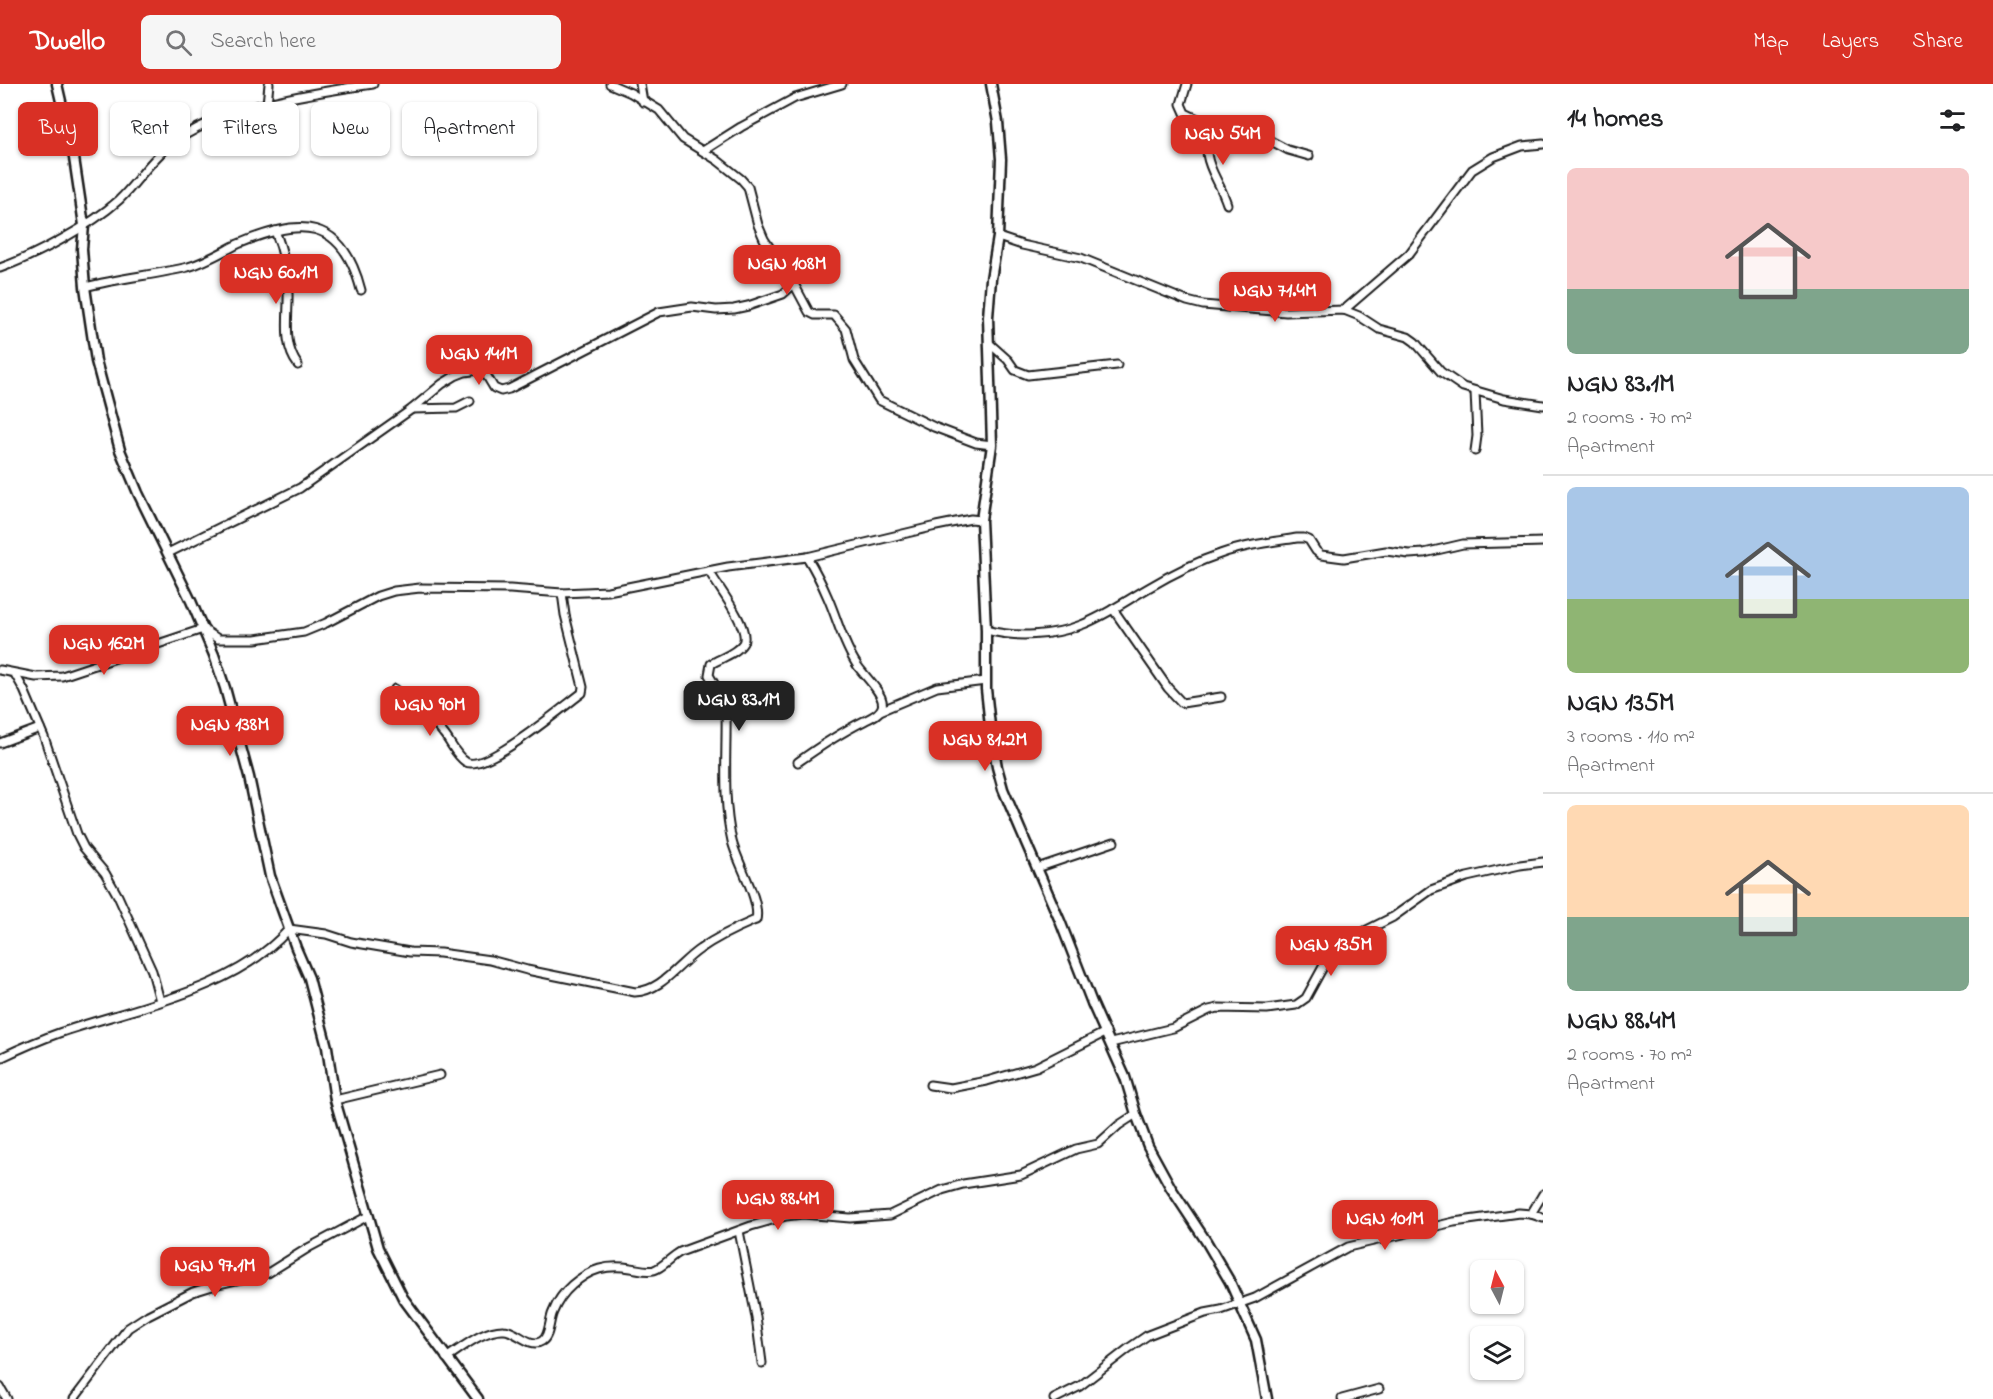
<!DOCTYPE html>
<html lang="en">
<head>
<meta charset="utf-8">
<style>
	body { margin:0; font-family:"Indie Flower",sans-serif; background:#f6f6f6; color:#202124; height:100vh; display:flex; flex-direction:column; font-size:22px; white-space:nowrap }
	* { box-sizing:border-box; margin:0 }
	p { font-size:20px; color:#757577 }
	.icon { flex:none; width:33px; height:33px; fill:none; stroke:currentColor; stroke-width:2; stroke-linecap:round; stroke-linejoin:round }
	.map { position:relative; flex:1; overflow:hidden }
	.sheet { display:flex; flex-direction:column; background:#fff; width:450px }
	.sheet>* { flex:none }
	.banner { position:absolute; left:18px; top:18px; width:570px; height:54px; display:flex; gap:12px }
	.needle { width:39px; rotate:353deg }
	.controls { position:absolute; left:1470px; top:1176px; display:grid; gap:12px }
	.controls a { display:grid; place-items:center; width:54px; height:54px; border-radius:9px; background:#fff; box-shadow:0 2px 4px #0004; font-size:30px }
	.price { position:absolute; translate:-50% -51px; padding:0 14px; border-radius:12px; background:#d93025; color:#fff; font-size:20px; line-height:39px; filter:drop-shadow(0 2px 3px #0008) }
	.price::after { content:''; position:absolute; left:50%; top:36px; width:18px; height:14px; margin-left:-9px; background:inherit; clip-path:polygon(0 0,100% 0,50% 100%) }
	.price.on { background:#222; color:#fff }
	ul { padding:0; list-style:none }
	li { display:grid; align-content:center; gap:12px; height:318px; padding:0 24px }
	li+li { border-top:2px solid #e0e0e0 }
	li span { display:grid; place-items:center; height:186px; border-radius:9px; color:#555 }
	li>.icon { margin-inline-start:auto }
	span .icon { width:108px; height:108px; fill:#fffc; stroke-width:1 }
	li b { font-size:26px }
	h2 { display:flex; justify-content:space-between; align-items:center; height:72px; padding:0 24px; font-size:26px }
	.pill { padding:0 21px; border-radius:9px; background:#fff; box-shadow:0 2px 4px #0004; font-size:21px; line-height:54px }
	.pill.on { background:#d93025; color:#fff }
	header { display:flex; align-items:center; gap:36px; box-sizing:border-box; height:84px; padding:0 30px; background:#d93025; color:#fff }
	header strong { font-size:28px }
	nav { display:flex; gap:33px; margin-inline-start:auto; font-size:21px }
	.search { width:420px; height:54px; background:#f6f6f6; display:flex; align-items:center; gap:15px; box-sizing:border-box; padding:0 21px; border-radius:9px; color:#757577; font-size:22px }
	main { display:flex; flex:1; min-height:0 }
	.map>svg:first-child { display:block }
</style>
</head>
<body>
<header>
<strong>Dwello</strong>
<div class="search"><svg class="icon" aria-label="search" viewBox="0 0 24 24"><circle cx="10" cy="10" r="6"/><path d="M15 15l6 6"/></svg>Search here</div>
<nav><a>Map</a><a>Layers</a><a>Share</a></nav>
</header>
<main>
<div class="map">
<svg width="1543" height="1315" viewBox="0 0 1543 1315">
	<rect width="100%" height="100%" fill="#fff"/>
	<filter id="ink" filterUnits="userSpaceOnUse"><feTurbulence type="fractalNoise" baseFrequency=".0167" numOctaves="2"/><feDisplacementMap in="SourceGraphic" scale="12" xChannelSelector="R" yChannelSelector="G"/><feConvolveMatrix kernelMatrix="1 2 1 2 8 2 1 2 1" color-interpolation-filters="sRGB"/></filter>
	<g filter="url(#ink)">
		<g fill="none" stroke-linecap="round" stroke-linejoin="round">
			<g stroke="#1c1c1c" stroke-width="11">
				<g id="minor">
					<path d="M610,0L631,9L659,26L683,55L717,76L741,95L748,103L758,141L764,155L794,200L809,228L815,231H834L846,245L854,276L879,316L934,343L976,359L992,361"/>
					<path d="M640,0L643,18"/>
					<path d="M1187,0L1181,20L1185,29L1202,37L1232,48L1271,57L1288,66L1309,72"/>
					<path d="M267,20L269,0"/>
					<path d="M1212,41C1198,78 1216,87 1227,120"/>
					<path d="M703,67L741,43L795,14L842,0"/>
					<path d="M275,147C283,166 287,187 288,207C289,233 282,260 298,281"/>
					<path d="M998,153L1022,161L1081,174L1187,217L1203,221L1286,228L1344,226L1359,232L1379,245L1408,253L1415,258L1441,288L1463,303L1504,315L1543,321"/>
					<path d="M0,184C37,171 90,142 119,116C137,99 149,77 169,62C220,22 310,9 373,0"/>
					<path d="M85,203C119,194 154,191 188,183C206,178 222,168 238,160C299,134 342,132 361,206"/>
					<path d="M1344,226L1409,170L1472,86L1493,73L1522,62L1543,60"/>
					<path d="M989,259L1008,276L1015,286L1028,291L1117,281"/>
					<path d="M412,325L456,324L470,317"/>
					<path d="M1475,367L1477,352L1475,308"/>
					<path d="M168,469L300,404L412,325L442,300L455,292L465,288L479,286L485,289L494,304L501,307L509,305L659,228L692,223L716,226L734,225L748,222L783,210L794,200"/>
					<path d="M1113,525L1168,604L1182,619L1221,613"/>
					<path d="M986,546C1015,554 1053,552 1081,541C1105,532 1127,516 1150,503C1172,490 1196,478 1220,470C1245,461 1271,458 1297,454H1304L1309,456L1316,467L1321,471L1344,474L1386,467L1409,470L1424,469L1463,460L1543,458"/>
					<path d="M0,586L36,593L62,592L203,545L218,555H255L304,548L326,539L378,512L394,507L420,504L510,505L562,509L608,507L728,483L807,473L936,442L971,435L981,436"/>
					<path d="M15,590L24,606L44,653L77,750L84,764L105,789L118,812L152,887L160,917"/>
					<path d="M395,605C411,618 430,632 443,649C451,658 455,671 466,678C485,689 564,622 582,609L583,603L565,531L562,509"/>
					<path d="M880,627L937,603L986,597"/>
					<path d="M0,659L40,644"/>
					<path d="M798,678C819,663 840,649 864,637C870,634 880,630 882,623C886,611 864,592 857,581C843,560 838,537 828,514C822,500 815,486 807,473"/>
					<path d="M1037,784L1114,758"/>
					<path d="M1111,959L1173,944L1209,926L1218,924L1267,925L1296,921L1306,914L1329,872L1343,858L1393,833L1431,806L1467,793L1520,781L1543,778"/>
					<path d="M0,974C19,965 39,956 59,949C134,923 235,907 289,845L326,850L351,858L410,868L440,869L490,876L527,886L635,908C662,907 679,879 700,865C717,853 734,845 753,837L756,836C761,816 737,779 732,757C722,714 727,668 726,624L722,613L709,591L711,580C721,574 737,569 743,559C751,544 717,502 709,487"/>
					<path d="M930,1001L951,1004L987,997L1036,983L1106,948"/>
					<path d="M335,1016L440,991"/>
					<path d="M1531,1130L1543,1110"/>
					<path d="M739,1147L756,1233L762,1279"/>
					<path d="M446,1274C462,1264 484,1245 504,1246C516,1246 530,1265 542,1257C550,1252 549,1236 553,1228C557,1218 564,1208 572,1201C590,1185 607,1180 631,1184C638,1185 647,1188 654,1186C663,1183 671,1173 680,1168L751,1142L786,1132L803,1130L850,1134L890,1131L942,1106L963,1100L1021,1091L1076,1065L1098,1060L1119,1041L1136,1030"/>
					<path d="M0,1303L7,1315"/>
					<path d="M74,1315L128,1244L148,1231L193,1208L219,1200L268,1189L308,1164L368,1132"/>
					<path d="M1054,1315L1080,1302L1129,1264L1148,1251L1205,1229L1221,1226L1255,1214L1348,1163L1454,1138L1519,1129L1531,1130L1543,1134"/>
					<path d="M1342,1315L1379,1305"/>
				</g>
			</g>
			<g stroke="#1c1c1c" stroke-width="13">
				<g id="tertiary">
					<path d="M57,0L74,74L84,141L82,165L85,203L96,277L120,366L138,409L191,517L214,571L225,604L249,693L270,792L296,864L309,894L327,963L335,1016L378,1164L403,1214L478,1315"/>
					<path d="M991,0L998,38L1001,75L998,153L991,195L988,233L992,361L981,436L986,546V605L990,642L997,683L1003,705L1020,745L1060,837L1092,919L1125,993L1136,1030L1148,1062L1171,1104L1206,1157L1230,1198L1256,1256L1267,1315"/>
				</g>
			</g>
			<use href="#minor" stroke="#fff" stroke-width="7"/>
			<use href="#tertiary" stroke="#fff" stroke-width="8"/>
		</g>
	</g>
</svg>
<div class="controls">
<a><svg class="needle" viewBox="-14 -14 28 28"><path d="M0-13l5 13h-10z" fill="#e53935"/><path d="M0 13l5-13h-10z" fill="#757577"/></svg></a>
<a><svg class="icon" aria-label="layers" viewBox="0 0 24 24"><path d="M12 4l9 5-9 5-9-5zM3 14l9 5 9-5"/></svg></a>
</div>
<b class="price" style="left:1223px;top:82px">NGN 54M</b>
<b class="price" style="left:787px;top:212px">NGN 108M</b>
<b class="price" style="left:276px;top:221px">NGN 60.1M</b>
<b class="price" style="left:1275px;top:239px">NGN 71.4M</b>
<b class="price" style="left:479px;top:302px">NGN 141M</b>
<b class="price" style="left:104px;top:592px">NGN 162M</b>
<b class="price on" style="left:739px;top:648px">NGN 83.1M</b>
<b class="price" style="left:430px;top:653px">NGN 90M</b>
<b class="price" style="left:230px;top:673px">NGN 138M</b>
<b class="price" style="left:985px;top:688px">NGN 81.2M</b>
<b class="price" style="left:1331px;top:893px">NGN 135M</b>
<b class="price" style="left:778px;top:1147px">NGN 88.4M</b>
<b class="price" style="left:1385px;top:1167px">NGN 101M</b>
<b class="price" style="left:215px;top:1214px">NGN 97.1M</b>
<div class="banner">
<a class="pill on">Buy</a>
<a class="pill">Rent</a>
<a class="pill">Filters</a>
<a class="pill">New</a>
<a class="pill">Apartment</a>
</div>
</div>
<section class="sheet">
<h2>14 homes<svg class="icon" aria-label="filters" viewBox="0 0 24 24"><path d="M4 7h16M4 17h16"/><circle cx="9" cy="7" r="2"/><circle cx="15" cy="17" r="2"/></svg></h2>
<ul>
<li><span style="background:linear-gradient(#f6c9c9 65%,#7fa58c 0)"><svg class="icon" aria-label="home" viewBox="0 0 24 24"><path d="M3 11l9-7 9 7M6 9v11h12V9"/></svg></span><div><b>NGN 83.1M</b><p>2 rooms · 70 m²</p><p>Apartment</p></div></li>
<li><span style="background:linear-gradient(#a9c7e8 60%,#8fb573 0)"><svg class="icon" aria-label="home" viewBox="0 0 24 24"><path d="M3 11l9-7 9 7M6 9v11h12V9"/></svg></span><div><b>NGN 135M</b><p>3 rooms · 110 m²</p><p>Apartment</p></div></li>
<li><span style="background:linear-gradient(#ffd9b3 60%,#7fa58c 0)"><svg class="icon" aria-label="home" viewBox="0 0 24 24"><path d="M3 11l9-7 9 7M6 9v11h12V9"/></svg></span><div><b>NGN 88.4M</b><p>2 rooms · 70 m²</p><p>Apartment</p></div></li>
</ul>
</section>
</main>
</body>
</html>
